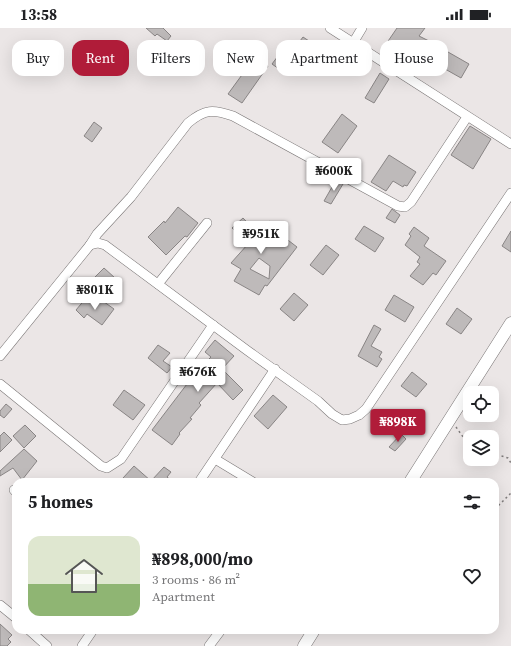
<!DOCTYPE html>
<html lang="en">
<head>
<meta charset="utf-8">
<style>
	body { margin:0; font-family:"Source Serif 4",serif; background:#f2f2f2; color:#202124; height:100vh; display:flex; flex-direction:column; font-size:15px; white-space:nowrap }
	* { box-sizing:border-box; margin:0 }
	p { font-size:13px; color:#757577 }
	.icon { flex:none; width:22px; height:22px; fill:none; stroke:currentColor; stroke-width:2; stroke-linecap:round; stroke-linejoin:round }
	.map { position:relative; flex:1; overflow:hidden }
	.side { position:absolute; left:12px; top:450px; width:487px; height:156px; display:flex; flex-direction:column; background:#fff; border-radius:12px; box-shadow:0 4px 16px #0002 }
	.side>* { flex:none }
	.banner { position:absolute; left:12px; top:12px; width:487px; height:36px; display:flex; gap:8px }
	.tools { position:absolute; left:463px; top:358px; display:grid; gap:8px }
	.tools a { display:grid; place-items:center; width:36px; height:36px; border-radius:8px; background:#fff; box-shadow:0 4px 16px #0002; font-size:20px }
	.price { position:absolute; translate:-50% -34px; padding:0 9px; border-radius:4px; background:#fff; color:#222; font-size:13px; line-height:26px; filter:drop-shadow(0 1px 2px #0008) }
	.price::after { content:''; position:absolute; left:50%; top:24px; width:12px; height:9px; margin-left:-6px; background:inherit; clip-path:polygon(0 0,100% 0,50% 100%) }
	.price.on { background:#b01c39; color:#fff }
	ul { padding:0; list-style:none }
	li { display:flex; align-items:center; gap:12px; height:100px; padding:0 16px }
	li+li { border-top:1px solid #e0e0e0 }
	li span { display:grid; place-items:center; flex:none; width:112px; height:80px; border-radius:12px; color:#555 }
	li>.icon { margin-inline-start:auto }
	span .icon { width:48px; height:48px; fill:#fffc; stroke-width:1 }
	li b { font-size:17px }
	h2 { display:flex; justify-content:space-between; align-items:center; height:48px; padding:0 16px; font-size:17px }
	.chip { padding:0 14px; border-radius:12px; background:#fff; box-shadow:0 4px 16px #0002; font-size:14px; line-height:36px }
	.chip.on { background:#b01c39; color:#fff }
	.status { display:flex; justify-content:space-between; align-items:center; height:28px; padding:0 20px; background:#fff; direction:ltr }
	.status svg { height:11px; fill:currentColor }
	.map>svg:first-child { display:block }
</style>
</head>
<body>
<div class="status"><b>13:58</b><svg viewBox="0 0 49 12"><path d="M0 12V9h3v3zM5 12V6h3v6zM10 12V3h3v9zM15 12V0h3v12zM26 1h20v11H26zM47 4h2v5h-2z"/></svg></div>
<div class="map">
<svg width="511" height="618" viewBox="0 0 511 618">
	<rect width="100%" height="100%" fill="#ebe6e6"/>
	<g fill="#bebaba" stroke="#898585" fill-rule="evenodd">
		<path d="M146,0H163L171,8L167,13L157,6L155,8Z"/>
		<path d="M397,0H425L419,8L431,14L430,17L443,25L445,23L448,24L469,36L461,50L438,37L435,41L428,37L430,35L418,28L416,31L410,27L411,24L410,21L399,14L390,27L382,22Z"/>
		<path d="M303,9L309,13L289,41L284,38L279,41L272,36L287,16L291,18L293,15L297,17Z"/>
		<path d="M255,29L268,38L242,75L228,66Z"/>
		<path d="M380,45L389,51L374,75L365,70Z"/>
		<path d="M342,86L357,98L338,125L322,114Z"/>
		<path d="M94,94L102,100L92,114L84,108Z"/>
		<path d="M470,98L491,111L473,141L451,127Z"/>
		<path d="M389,127L416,144L407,158L404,157L403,159L393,153L386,163L371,154Z"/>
		<path d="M336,152L343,156L331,176L324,173Z"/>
		<path d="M178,179L198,195L187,209L185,208L166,227L148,209L164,193L165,195Z"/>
		<path d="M392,181L400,187L395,195L386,190Z"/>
		<path d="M243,190L259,207L269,193L282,203L280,206L297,219L267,258L265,257L259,267L234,253L241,241L231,235L248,216L232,200ZM259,230L270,238L269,251L250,241Z"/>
		<path d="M364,198L384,210L375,224L355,211Z"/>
		<path d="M414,199L429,210L424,218L446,233L436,247L433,245L423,257L410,248L420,236L417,234L420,229L405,217L411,208L409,206Z"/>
		<path d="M511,203V224L502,218Z"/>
		<path d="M326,217L339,227L323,247L310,237Z"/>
		<path d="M104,240L115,250L101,264L90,254Z"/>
		<path d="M294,265L308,277L294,293L280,281Z"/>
		<path d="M394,267L414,279L405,294L385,282Z"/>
		<path d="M86,270L95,278L100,271L114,281L102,297L87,286L84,290L76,282Z"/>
		<path d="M457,280L472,291L461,306L446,296Z"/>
		<path d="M374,297L381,301L371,318L382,324L379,329L382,331L377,339L358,328Z"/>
		<path d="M215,312L234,328L222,341L243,362L233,372L217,355L199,375L201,377L190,390L192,391L179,405L180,406L172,417L152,402L187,356L186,354L211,329L205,324Z"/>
		<path d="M158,317L170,325L163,333L172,339L167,345L148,330Z"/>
		<path d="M412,344L427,356L416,369L401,358Z"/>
		<path d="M124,362L145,377L133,392L113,377Z"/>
		<path d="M273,367L287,379L268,401L254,388Z"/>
		<path d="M6,376L12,381L4,390L0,387V383Z"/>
		<path d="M25,397L36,408L24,420L13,408Z"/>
		<path d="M4,404L12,412L0,424V408Z"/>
		<path d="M401,406L406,411L395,423L389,419Z"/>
		<path d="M24,421L37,433L22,452L13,440L0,448V443Z"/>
		<path d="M134,438L151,453L164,439L171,444L167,449L173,454H128L123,450Z"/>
		<path d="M0,596L12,607L8,611L11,614L7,618H0Z"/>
	</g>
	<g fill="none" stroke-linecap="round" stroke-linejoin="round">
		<g stroke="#7a7676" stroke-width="10">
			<g id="street">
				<path d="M330,0L511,116"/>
				<path d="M353,15L362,0"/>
				<path d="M90,217L97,206L131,169L188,95C205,81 213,81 233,88L398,178L405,179L411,174L467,89"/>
				<path d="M158,256L207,195"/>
				<path d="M0,328L90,217L98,215L105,217L248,323L318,373L332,386L342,392L350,391L359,387L366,381L511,165"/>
				<path d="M0,356L101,438L107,440L121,431L213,297"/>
				<path d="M215,431L253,454"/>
				<path d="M199,454L275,341"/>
				<path d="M14,462L16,464"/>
				<path d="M0,577L16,590"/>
				<path d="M29,602L47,618"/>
				<path d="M82,618L93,602"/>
				<path d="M209,618L221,602"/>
			</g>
		</g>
		<g stroke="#7a7676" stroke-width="13">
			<g id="secondary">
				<path d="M410,454L511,295"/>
				<path d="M304,618L314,602"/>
			</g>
		</g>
		<g stroke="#807d7d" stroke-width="1.5" stroke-dasharray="2 3" stroke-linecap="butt">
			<path d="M456,399L466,413L470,416"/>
			<path d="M492,425L508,430L511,435"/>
			<path d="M495,481L511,465"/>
		</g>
		<use href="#street" stroke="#fff" stroke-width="9"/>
		<use href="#secondary" stroke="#fff" stroke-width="12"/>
	</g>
</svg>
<div class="tools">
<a><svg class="icon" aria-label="locate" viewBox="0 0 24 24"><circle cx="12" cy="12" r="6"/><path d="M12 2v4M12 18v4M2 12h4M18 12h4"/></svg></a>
<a><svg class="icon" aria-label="layers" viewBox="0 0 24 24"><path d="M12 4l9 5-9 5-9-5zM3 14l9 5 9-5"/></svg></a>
</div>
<b class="price" style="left:334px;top:164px">₦600K</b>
<b class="price" style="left:261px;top:227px">₦951K</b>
<b class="price" style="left:95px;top:283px">₦801K</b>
<b class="price" style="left:198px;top:365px">₦676K</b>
<b class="price on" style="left:398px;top:415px">₦898K</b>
<div class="banner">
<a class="chip">Buy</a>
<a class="chip on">Rent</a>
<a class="chip">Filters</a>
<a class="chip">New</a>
<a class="chip">Apartment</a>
<a class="chip">House</a>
</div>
<section class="side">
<h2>5 homes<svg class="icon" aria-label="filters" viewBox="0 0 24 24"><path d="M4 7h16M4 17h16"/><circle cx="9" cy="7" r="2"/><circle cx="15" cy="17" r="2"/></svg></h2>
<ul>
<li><span style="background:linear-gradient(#dfe7d0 60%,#8fb573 0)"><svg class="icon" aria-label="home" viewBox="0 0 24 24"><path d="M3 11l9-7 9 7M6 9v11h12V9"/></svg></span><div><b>₦898,000/mo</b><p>3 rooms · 86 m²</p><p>Apartment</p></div><svg class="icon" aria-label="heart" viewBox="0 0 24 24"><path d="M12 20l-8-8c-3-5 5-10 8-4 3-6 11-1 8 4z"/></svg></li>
</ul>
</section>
</div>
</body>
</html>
